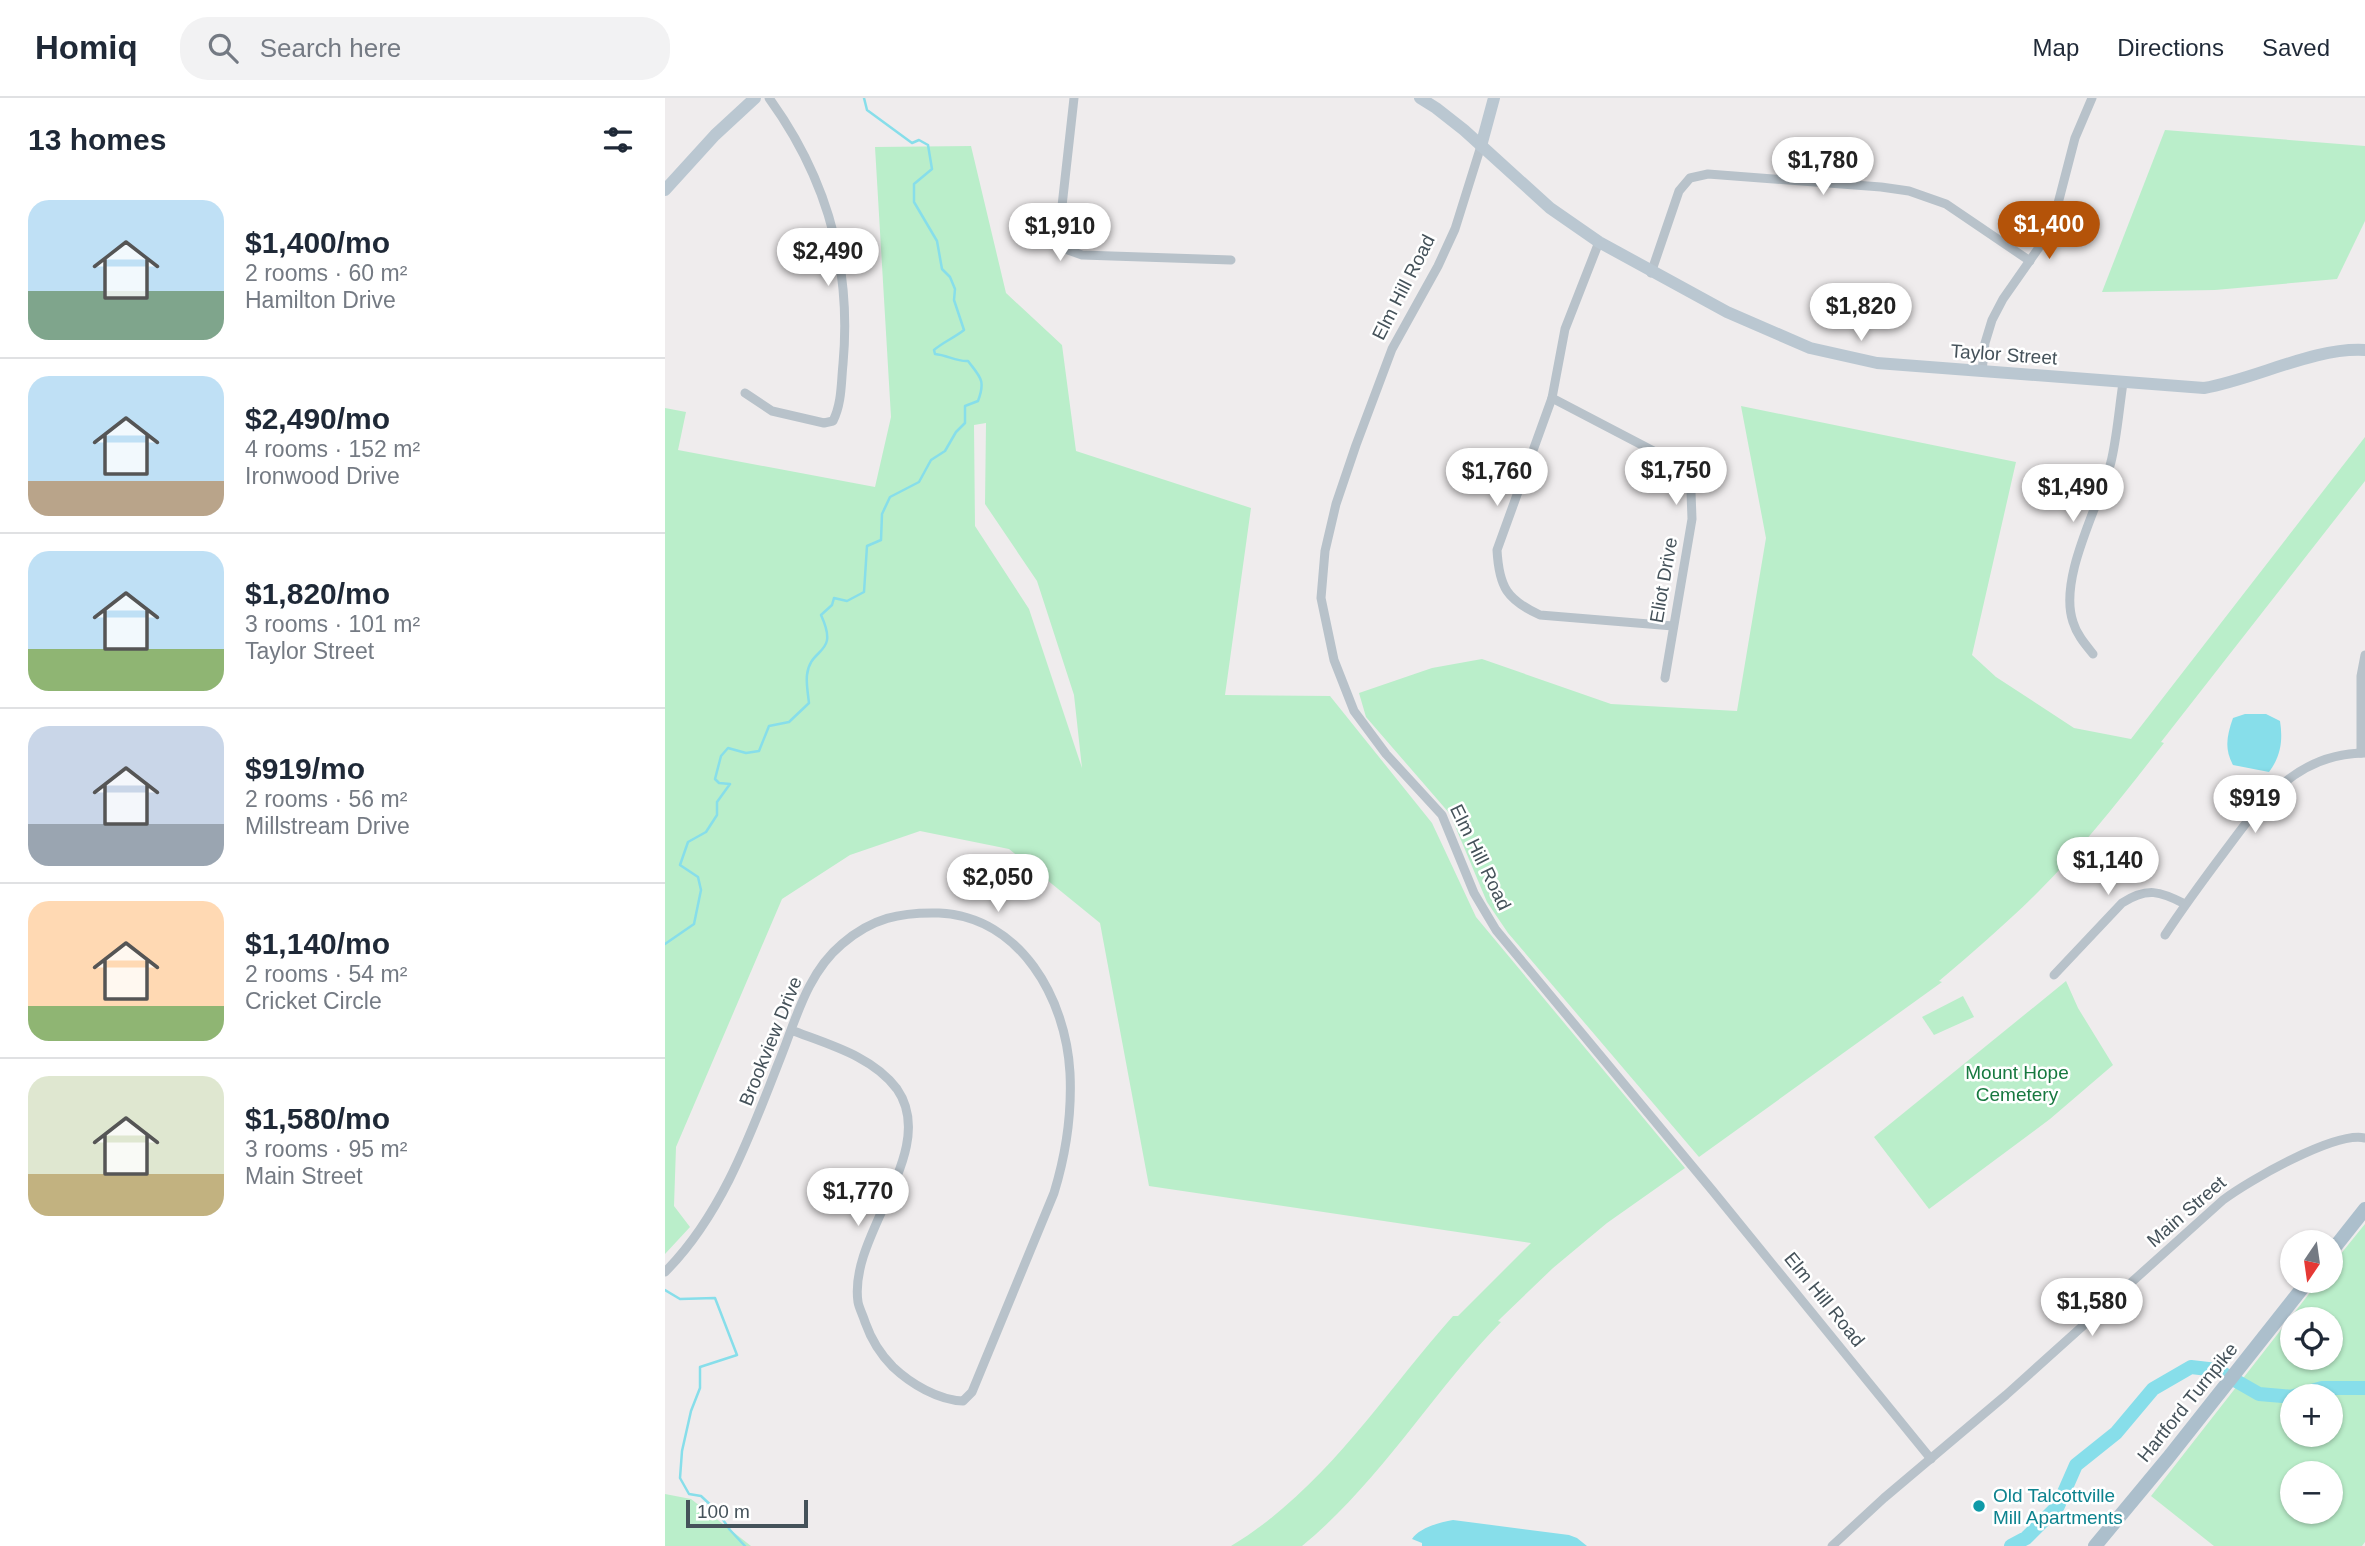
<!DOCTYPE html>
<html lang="en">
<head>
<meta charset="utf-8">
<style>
	body { margin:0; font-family:Helvetica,sans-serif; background:#f2f2f3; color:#1f2937; height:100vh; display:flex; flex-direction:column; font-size:26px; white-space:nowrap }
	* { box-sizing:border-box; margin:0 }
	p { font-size:23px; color:#747a83 }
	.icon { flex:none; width:38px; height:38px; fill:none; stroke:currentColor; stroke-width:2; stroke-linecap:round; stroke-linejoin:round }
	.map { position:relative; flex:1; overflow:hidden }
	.drawer { display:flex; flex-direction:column; background:#fff; width:665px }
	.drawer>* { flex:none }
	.needle { width:46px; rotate:193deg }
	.fabs { position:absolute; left:1615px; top:1132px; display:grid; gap:14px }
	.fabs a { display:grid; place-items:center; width:63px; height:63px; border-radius:50%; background:#fff; box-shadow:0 2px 5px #0004; font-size:35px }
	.scale { position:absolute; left:21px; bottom:18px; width:122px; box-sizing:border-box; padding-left:7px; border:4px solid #45525a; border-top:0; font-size:19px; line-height:24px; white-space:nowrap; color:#45525a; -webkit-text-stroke:5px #fff; paint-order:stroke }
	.price { position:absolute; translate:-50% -60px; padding:0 16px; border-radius:24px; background:#fff; color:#222; font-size:23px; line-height:46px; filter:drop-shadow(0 2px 4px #0008) }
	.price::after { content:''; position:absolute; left:50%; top:42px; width:21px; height:16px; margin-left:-10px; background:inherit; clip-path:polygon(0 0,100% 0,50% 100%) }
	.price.on { background:#b45309; color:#fff }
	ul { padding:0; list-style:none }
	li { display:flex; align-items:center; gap:21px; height:175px; padding:0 28px }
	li+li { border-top:2px solid #e0e1e3 }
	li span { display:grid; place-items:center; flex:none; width:196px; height:140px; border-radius:21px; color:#555 }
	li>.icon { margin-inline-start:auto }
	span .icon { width:84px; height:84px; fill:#fffc; stroke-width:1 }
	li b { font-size:30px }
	h2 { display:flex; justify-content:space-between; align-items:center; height:84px; padding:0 28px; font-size:30px }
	header { display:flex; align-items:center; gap:42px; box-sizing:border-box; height:98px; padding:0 35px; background:#fff; border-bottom:2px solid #e0e1e3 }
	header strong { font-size:33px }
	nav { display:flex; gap:38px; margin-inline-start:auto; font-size:24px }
	.search { width:490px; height:63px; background:#f2f2f3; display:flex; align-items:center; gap:18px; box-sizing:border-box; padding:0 24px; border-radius:28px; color:#747a83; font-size:26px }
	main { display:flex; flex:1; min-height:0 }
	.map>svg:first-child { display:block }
</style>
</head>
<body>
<header>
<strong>Homiq</strong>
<div class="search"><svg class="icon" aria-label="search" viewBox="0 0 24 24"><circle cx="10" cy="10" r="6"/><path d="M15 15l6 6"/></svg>Search here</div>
<nav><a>Map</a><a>Directions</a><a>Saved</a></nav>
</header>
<main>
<section class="drawer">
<h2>13 homes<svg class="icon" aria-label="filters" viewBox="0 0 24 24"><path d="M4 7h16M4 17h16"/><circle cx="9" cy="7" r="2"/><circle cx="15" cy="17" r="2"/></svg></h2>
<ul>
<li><span style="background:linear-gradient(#bfe0f5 65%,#7fa58c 0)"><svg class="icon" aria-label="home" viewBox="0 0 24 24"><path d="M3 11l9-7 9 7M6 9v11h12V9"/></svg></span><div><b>$1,400/mo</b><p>2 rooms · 60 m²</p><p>Hamilton Drive</p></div></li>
<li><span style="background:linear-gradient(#bfe0f5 75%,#b9a48a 0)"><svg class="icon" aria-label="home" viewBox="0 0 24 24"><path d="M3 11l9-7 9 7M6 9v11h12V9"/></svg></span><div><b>$2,490/mo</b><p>4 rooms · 152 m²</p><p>Ironwood Drive</p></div></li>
<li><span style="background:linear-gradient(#bfe0f5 70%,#8fb573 0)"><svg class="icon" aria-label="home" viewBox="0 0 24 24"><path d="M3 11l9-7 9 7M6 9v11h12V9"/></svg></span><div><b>$1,820/mo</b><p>3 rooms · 101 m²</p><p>Taylor Street</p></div></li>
<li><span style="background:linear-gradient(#c9d6e8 70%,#9aa5b1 0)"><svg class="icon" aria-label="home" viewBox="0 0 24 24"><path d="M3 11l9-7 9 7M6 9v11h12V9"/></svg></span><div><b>$919/mo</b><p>2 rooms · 56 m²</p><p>Millstream Drive</p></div></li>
<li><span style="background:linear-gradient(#ffd9b3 75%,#8fb573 0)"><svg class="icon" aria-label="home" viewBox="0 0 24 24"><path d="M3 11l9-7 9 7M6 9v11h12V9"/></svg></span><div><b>$1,140/mo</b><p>2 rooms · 54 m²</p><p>Cricket Circle</p></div></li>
<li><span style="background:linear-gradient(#dfe7d0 70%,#c2b280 0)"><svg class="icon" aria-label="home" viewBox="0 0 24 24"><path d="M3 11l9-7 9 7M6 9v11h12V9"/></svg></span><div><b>$1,580/mo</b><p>3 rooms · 95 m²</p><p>Main Street</p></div></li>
</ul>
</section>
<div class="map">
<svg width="1700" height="1448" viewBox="0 0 1700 1448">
	<rect width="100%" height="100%" fill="#efeced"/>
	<g fill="#baeeca" fill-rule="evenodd">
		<path d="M1500,32L1700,48V123L1672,181L1550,192L1437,194Z"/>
		<path d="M306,48L341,195L397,247L411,353L586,410L560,597L665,598L767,725L811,819L1020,1070L942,1125L888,1170L837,1219L833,1223L836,1224C766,1296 715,1384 637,1448H566C659,1392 717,1298 788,1218H793L866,1145L484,1088L435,825L344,751L255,733L185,757L117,801L11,1049L9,1108L25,1129L0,1156V310L21,314L13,352L210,389L226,319L210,49ZM321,325L320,406L372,483L409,597L417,670L364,511L310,428L309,327Z"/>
		<path d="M1076,308L1351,364L1307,557L1331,579L1409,630L1466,641L1700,339V383L1496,644L1499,645C1459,696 1420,747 1374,793C1342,825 1308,854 1274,883L1277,884L1034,1059L843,835L822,804L785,716L701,619L694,595L767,570L817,561L946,606L1072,613L1101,440Z"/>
		<path d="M1401,883L1413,910L1448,967L1385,1021L1264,1111L1209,1039Z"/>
		<path d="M1298,898L1309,919L1269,937L1257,919Z"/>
		<path d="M1700,1126V1444L1697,1448H1549L1486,1398L1654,1183H1666V1168ZM1628,1222H1666V1260H1628ZM1628,1298H1666V1337H1628ZM1628,1376H1666V1414H1628Z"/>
		<path d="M0,1396L26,1401L86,1448H0Z"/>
	</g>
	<g fill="#87deea">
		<path d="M1580,616H1601L1615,623C1618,642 1616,658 1604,674L1568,667C1559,651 1562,637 1568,620Z"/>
		<path d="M788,1422L904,1437L912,1440L922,1448H757V1445L747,1441C754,1430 775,1424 788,1422Z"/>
	</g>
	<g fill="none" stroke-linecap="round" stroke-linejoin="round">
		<g stroke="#87deea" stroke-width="2.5">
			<path d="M0,846L29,826L36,792L33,779L15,767L23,744L41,734L52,717V704L65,686L54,685L50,681L56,658L63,650L81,655L94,653L104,628L124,624L144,605C143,596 141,585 142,577C145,548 175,558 156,517L167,507L169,500L182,503L199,494L202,448L216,442L217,416L225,399L254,384L266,362L280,353L291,334L300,325V308L313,303C321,282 315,279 303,263C292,264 282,257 270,256L269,252C278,244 289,240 299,232L289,202L290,191L285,179L277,171L272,143L249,104V86L267,71L263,47L254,42L247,45L202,12L199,0"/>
			<path d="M0,1192L15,1201L50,1200L72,1257L35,1269V1290L26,1313L17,1353L15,1380L24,1396L36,1398L52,1413L65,1432L80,1448"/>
		</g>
		<g stroke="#87deea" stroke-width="14">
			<path d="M1629,1298L1657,1290H1700"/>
			<path d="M1346,1448L1361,1440L1393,1408L1411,1367L1451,1335L1488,1291L1526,1269L1552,1272L1594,1296L1628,1299"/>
		</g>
		<g stroke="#b8c2ca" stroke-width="9">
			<path d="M409,0L394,135L403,152L417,157L566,162"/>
			<path d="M816,48L790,131L773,168L727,251L691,347L671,406L660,453L656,500L669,562L689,613L721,656L777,717L809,795L831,832L1047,1092L1266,1361"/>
			<path d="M934,144L900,231L887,300L832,452C834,489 842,502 875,517L1008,528"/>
			<path d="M986,175L1014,93L1025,80L1043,76L1216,89L1244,93L1281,106L1365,163"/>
			<path d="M1317,273L1320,245L1327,222L1338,201L1382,138L1390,117L1410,40L1427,0"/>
			<path d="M80,295L107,313L159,325L168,323C177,305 176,285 178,266C187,167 162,80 104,0"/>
			<path d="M887,300L998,358L1014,373L1026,394L1027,421L1000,580"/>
			<path d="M1428,556C1420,546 1412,537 1408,524C1393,480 1434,408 1446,364C1452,339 1454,311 1458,285"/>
			<path d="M1696,655V578L1700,557"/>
			<path d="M1500,837C1519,808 1539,781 1560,753C1596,704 1632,655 1700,655"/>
			<path d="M1389,877L1457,805C1482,789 1495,793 1520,806"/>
			<path d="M0,1174C56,1118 85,1038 113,966C130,925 141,876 177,846C207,820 235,814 274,815C356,819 401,901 405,975C407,1017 401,1056 389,1095L307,1294L298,1303C273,1302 246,1286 228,1269C215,1256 206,1241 200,1224C198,1217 194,1210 193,1204C183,1136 275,1053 232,991C208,958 162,946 126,932"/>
			<path d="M1167,1448L1219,1400L1341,1297L1558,1102C1583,1083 1670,1033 1700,1040"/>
		</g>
		<g stroke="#bac7d1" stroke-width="12">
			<path d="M755,0L771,10L799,32L885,110L934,144L1062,214L1145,250L1212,265L1539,290C1591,281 1649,249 1700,252"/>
			<path d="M816,48L829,0"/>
			<path d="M0,92L50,37L90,0"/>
		</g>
		<g stroke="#acbfcc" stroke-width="14">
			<path d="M1666,1154L1700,1111"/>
			<path d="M1430,1448L1503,1360L1643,1183"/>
		</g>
	</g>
	<circle fill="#0f9aa8" stroke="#fff" stroke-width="2.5" cx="1314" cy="1408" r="7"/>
	<g text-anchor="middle" stroke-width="5" stroke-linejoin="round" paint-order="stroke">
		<g font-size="19" fill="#45525a" stroke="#fff">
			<text transform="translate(738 189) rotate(-63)" y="7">Elm Hill Road</text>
			<text transform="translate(1339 256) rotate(4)" y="7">Taylor Street</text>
			<text transform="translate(998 482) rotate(-80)" y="7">Eliot Drive</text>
			<text transform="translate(816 759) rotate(64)" y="7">Elm Hill Road</text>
			<text transform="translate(105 943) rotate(-68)" y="7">Brookview Drive</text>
			<text transform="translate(1521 1113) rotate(-41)" y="7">Main Street</text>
			<text transform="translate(1160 1201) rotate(51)" y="7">Elm Hill Road</text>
			<text transform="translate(1522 1304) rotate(-51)" y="7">Hartford Turnpike</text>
		</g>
		<g font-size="19" fill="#177940" stroke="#fff">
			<text x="1352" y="981">Mount Hope<tspan x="1352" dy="22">Cemetery</tspan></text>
		</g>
		<g font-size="19" fill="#0d838f" stroke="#fff" text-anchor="start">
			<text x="1328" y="1404">Old Talcottville<tspan x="1328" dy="22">Mill Apartments</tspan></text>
		</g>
	</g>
</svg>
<div class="fabs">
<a><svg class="needle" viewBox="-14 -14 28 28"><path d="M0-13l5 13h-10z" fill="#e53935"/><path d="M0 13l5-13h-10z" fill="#747a83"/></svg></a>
<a><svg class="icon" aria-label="locate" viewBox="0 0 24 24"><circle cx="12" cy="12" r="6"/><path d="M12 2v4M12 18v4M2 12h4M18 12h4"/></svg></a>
<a>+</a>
<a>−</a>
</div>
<div class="scale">100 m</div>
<b class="price" style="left:1158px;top:99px">$1,780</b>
<b class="price on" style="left:1384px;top:163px">$1,400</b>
<b class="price" style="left:395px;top:165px">$1,910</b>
<b class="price" style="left:163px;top:190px">$2,490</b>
<b class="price" style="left:1196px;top:245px">$1,820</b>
<b class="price" style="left:1011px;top:409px">$1,750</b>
<b class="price" style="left:832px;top:410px">$1,760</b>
<b class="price" style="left:1408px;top:426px">$1,490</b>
<b class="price" style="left:1590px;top:737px">$919</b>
<b class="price" style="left:1443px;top:799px">$1,140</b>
<b class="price" style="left:333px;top:816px">$2,050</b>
<b class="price" style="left:193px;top:1130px">$1,770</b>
<b class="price" style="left:1427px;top:1240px">$1,580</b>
</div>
</main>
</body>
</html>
